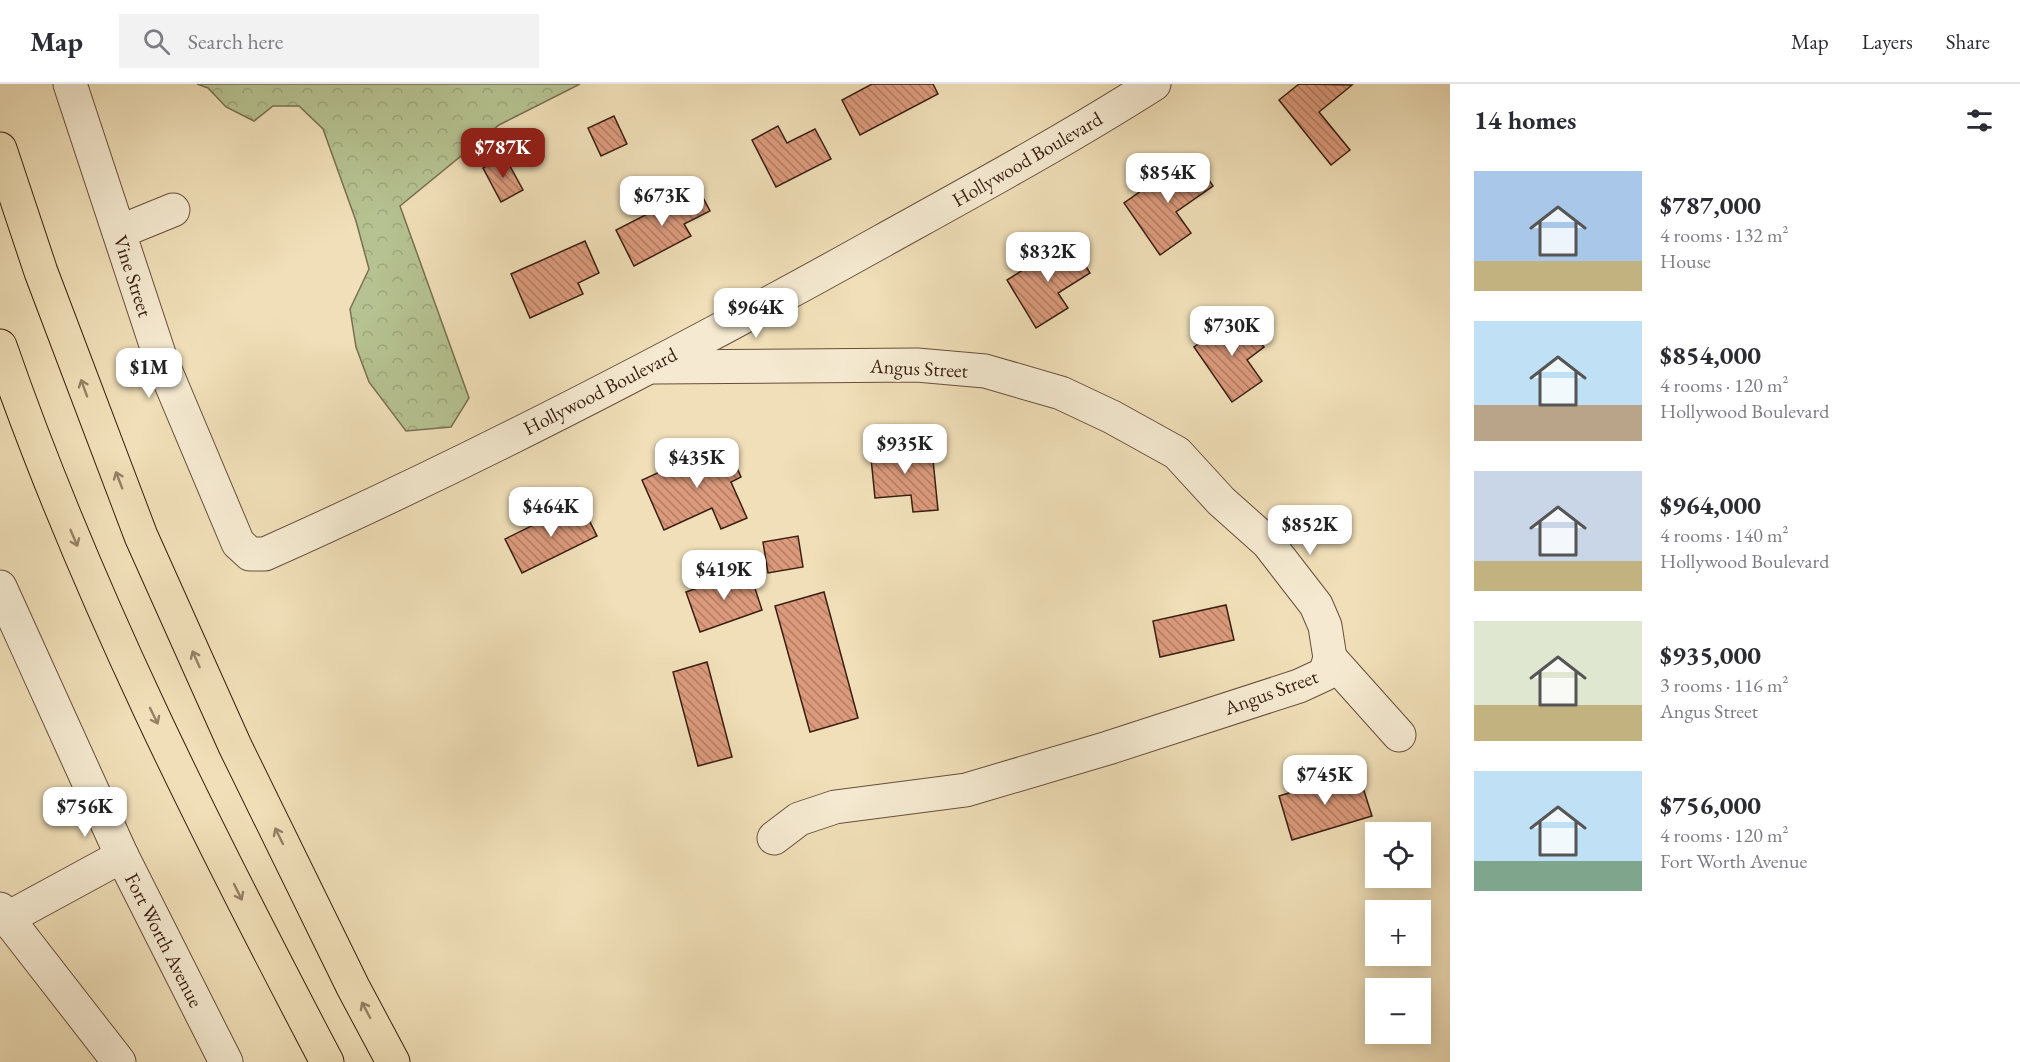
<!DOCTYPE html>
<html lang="en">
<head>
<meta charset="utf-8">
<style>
	body { margin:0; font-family:"EB Garamond",serif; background:#f2f2f3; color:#2b2b33; height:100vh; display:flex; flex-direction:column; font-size:22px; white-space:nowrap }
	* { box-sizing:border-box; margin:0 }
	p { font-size:20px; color:#7c7c81 }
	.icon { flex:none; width:33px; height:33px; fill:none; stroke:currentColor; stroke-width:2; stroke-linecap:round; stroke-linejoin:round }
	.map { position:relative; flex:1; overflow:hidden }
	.sheet { display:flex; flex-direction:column; background:#fff; width:570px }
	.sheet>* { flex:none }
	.buttons { position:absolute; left:1365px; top:738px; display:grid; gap:12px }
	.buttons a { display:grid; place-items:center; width:66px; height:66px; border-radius:0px; background:#fff; box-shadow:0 3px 15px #0003; font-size:30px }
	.price { position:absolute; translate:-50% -51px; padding:0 14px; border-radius:12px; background:#fff; color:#222; font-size:20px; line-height:39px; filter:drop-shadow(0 2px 3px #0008) }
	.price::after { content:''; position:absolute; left:50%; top:36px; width:18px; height:14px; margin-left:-9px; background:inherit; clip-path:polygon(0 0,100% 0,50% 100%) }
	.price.active { background:#8f2418; color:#fff }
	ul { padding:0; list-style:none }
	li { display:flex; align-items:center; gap:18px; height:150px; padding:0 24px }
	li span { display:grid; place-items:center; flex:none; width:168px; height:120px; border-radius:0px; color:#555 }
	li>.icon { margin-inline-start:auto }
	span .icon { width:72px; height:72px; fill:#fffc; stroke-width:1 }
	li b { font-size:26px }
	h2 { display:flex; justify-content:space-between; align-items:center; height:72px; padding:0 24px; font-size:26px }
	header { display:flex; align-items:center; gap:36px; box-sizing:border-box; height:84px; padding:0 30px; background:#fff; border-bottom:2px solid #e1e1e2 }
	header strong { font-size:28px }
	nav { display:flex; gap:33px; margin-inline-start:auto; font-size:21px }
	.search { width:420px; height:54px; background:#f2f2f3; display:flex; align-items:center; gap:15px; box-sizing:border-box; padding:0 21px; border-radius:0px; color:#7c7c81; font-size:22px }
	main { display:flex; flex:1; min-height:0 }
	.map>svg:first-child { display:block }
</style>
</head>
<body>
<header>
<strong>Map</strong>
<div class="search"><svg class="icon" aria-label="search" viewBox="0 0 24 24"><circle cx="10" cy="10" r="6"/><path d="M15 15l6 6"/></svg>Search here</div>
<nav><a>Map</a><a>Layers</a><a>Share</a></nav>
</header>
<main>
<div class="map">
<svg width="1450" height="978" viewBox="0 0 1450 978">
	<defs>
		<pattern id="forest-crowns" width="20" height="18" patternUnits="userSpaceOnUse" patternTransform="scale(1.5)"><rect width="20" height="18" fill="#b6c291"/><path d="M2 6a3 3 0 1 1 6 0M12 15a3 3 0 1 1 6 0" fill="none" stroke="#9da67c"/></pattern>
		<pattern id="building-back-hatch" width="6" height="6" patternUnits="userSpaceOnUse" patternTransform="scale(1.5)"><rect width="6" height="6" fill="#db9a7c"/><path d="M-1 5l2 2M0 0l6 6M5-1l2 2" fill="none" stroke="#b37d64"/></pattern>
	</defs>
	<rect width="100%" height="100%" fill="#f0dfb8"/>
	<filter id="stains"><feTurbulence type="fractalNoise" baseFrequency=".00333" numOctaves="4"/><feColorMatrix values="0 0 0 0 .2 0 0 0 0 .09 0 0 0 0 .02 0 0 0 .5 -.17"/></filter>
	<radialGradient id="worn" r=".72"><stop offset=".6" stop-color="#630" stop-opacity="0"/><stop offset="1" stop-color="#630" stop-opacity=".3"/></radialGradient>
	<path fill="url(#forest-crowns)" stroke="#787052" stroke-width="1.5" d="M197,0H580L499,41L400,122L469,314L451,343L406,347L369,298L356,263L350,225L369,185L356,137L323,45L299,22H273L254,37L226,23L208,4Z"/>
	<g fill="url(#building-back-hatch)" stroke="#3a1f12" stroke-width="1.5">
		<path d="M872,0H933L938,10L860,51L842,16Z"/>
		<path d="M1299,0L1352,1L1319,28L1350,66L1331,81L1279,16Z"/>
		<path d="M614,32L627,60L601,72L588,44Z"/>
		<path d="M778,42L787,59L815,45L831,75L776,103L752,56Z"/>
		<path d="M1192,71L1213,102L1176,128L1191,149L1160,171L1124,119Z"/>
		<path d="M505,73L523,106L501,118L483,84Z"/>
		<path d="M698,104L710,127L684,140L691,152L634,182L616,146Z"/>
		<path d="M1070,156L1090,189L1058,209L1068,224L1036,244L1007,196Z"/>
		<path d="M585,157L599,189L578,199L583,210L530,234L511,190Z"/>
		<path d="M1241,230L1264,263L1247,276L1262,297L1232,318L1194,263Z"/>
		<path d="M725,358L741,393L731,398L747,434L721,445L712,424L664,446L642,396Z"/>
		<path d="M913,360V368L932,366L938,426L913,428L911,411L875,414L870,364Z"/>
		<path d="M580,418L597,452L522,489L505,455Z"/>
		<path d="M798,452L803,483L768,489L763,458Z"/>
		<path d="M749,486L762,526L700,548L686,508Z"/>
		<path d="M824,508L858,634L810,648L775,522Z"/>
		<path d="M1226,521L1234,556L1160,573L1153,537Z"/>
		<path d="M707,578L732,673L698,682L673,588Z"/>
		<path d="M1358,688L1372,732L1292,756L1279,712Z"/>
	</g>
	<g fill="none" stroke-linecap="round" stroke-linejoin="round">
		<g stroke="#684f3c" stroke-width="35">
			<g id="minor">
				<path d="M70,0L161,276L238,459L250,470H265C476,376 681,269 882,157C974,106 1066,56 1154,0"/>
				<path d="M119,148L173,126"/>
				<path d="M654,283L917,281L985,287L1061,309L1112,333L1177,369L1221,417L1268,459L1316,521L1325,542L1330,574L1325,590L1299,602L1108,664L966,706L835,723L799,735L774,754"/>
				<path d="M0,503L122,772L226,978"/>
				<path d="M1330,574L1399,651"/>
				<path d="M0,825L119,978"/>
				<path d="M8,834L122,772"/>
			</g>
		</g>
		<g stroke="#3a1f12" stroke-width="35">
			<g id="highway">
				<path d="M0,65L41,188L141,452L235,662L353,903L393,978"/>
				<path d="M0,262C86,510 205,746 327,978"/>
			</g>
		</g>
		<use href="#minor" stroke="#f5ead1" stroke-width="33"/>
		<use href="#highway" stroke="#f0dfb8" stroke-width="33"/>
	</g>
	<defs><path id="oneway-shaft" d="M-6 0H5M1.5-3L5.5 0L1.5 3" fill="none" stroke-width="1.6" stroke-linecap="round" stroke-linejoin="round" transform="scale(1.5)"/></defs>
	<g stroke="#957f65">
		<use href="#oneway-shaft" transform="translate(84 304) rotate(-110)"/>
		<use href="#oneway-shaft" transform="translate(119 396) rotate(-111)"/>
		<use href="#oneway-shaft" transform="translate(74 454) rotate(67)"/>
		<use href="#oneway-shaft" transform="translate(196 575) rotate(-114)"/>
		<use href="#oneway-shaft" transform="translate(154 632) rotate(64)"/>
		<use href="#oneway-shaft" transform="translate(279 752) rotate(-116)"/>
		<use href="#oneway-shaft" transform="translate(238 808) rotate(64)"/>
		<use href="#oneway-shaft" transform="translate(366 926) rotate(-118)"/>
	</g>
	<g text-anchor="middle" stroke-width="4.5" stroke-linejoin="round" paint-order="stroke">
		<g font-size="20" fill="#3a1f12" stroke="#f5ead1">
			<text transform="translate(1027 75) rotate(-30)" y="7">Hollywood Boulevard</text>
			<text transform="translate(133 192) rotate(72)" y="7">Vine Street</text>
			<text transform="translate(919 284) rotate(3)" y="7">Angus Street</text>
			<text transform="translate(600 307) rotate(-27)" y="7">Hollywood Boulevard</text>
			<text transform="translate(1271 608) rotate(-20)" y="7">Angus Street</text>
			<text transform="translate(164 856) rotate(63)" y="7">Fort Worth Avenue</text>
		</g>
	</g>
	<rect width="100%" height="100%" filter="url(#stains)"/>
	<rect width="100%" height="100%" fill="url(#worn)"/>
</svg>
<div class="buttons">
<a><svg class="icon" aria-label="locate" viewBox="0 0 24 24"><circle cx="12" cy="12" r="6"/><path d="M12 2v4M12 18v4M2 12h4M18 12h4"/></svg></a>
<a>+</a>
<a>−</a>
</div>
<b class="price active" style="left:503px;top:95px">$787K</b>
<b class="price" style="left:1168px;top:120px">$854K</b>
<b class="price" style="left:662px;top:143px">$673K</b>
<b class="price" style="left:1048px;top:199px">$832K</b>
<b class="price" style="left:756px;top:255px">$964K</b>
<b class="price" style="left:1232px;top:273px">$730K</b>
<b class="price" style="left:149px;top:315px">$1M</b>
<b class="price" style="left:905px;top:391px">$935K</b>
<b class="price" style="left:697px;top:405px">$435K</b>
<b class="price" style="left:551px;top:454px">$464K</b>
<b class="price" style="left:1310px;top:472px">$852K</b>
<b class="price" style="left:724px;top:517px">$419K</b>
<b class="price" style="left:1325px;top:722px">$745K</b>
<b class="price" style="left:85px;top:754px">$756K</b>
</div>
<section class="sheet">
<h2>14 homes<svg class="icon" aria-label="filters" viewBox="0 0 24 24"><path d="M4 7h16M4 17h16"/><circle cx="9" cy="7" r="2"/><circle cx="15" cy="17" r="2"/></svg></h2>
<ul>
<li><span style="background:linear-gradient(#a9c7e8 75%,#c2b280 0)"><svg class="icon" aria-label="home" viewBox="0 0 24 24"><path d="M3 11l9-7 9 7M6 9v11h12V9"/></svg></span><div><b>$787,000</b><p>4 rooms · 132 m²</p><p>House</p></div></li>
<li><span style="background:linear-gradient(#bfe0f5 70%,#b9a48a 0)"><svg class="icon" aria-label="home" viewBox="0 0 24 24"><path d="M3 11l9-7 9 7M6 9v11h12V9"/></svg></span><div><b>$854,000</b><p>4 rooms · 120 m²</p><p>Hollywood Boulevard</p></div></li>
<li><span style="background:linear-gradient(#c9d6e8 75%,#c2b280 0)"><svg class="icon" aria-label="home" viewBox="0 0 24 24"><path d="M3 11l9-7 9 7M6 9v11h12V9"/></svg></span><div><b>$964,000</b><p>4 rooms · 140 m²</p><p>Hollywood Boulevard</p></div></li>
<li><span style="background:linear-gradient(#dfe7d0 70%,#c2b280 0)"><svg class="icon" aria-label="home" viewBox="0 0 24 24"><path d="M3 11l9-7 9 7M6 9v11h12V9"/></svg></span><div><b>$935,000</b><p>3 rooms · 116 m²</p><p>Angus Street</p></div></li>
<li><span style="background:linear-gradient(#bfe0f5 75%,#7fa58c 0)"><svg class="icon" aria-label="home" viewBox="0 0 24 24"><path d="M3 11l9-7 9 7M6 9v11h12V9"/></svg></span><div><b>$756,000</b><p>4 rooms · 120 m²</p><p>Fort Worth Avenue</p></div></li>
</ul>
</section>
</main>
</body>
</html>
